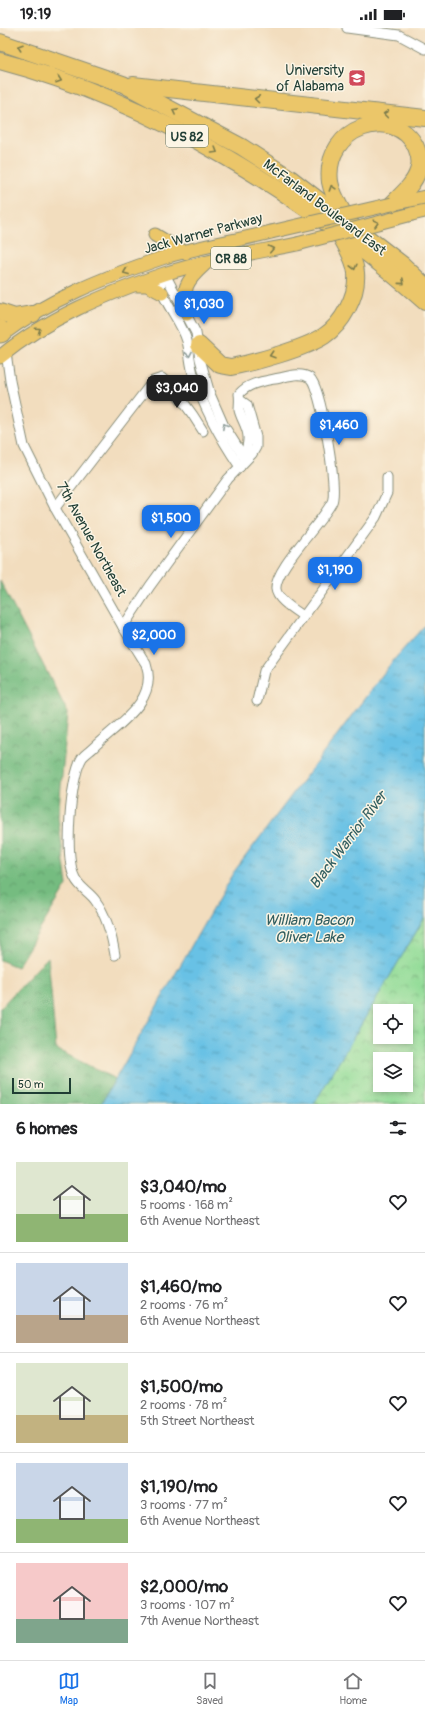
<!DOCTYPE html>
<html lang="en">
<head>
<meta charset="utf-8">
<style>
	body { margin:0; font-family:Pangolin,sans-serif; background:#f6f6f6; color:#202124; height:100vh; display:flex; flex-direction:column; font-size:15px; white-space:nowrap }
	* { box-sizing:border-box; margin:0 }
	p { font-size:13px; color:#757577 }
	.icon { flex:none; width:22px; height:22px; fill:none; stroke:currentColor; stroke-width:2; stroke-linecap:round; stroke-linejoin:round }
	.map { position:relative; height:1076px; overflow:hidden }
	.side { display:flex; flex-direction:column; background:#fff; flex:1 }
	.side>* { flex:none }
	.buttons { position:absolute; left:373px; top:976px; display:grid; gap:8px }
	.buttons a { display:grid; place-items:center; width:40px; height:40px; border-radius:0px; background:#fff; box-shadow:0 2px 6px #0003; font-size:20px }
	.scale { position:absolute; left:12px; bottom:10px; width:59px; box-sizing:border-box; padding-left:4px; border:2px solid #1f3d34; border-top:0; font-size:11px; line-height:14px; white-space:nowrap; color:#1f3d34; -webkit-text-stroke:3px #fcf5e5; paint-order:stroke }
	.price { position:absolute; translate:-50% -34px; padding:0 9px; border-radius:8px; background:#1a73e8; color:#fff; font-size:13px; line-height:26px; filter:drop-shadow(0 1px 2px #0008) }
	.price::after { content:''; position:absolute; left:50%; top:24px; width:12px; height:9px; margin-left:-6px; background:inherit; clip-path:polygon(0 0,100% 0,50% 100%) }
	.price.active { background:#222; color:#fff }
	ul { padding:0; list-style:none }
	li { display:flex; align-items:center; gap:12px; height:100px; padding:0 16px }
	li+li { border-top:1px solid #e0e0e0 }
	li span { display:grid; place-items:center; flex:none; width:112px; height:80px; border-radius:0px; color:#555 }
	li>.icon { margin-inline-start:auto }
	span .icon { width:48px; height:48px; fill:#fffc; stroke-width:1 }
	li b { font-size:17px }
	h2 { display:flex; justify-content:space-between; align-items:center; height:48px; padding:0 16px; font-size:17px }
	.status { display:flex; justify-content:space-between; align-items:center; height:28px; padding:0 20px; background:#fff; direction:ltr }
	.status svg { height:11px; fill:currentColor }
	.tab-bar { display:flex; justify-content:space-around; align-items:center; height:56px; border-top:1px solid #e0e0e0; background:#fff; font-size:11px; color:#757577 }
	.tab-bar a { display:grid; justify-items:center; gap:2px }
	.tab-bar .active { color:#1a73e8 }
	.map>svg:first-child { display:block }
</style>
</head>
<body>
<div class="status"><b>19:19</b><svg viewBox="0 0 49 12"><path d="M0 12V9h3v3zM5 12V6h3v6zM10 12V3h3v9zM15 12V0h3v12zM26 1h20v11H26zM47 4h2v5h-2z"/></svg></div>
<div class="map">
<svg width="425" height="1076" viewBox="0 0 425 1076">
	<defs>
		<pattern id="forest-crowns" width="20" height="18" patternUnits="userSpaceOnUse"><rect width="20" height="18" fill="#75bc80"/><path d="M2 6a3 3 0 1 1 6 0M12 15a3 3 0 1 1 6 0" fill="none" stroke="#5f9a6a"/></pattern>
		<pattern id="park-crowns" width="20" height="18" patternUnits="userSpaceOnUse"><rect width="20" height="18" fill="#92dc97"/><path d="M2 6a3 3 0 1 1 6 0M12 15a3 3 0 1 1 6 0" fill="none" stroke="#77b47c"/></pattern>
		<pattern id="water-ripples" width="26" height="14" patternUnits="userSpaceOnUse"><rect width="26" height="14" fill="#67c1e5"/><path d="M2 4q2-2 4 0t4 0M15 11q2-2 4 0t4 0" fill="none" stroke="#549eba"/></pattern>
	</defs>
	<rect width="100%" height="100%" fill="#fcf5e5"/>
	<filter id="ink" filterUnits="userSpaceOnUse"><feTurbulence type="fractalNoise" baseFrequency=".025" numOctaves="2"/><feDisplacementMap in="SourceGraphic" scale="8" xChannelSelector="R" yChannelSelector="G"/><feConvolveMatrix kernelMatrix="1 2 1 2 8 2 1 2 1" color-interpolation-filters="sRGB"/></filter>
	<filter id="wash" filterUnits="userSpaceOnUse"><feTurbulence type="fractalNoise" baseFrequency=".012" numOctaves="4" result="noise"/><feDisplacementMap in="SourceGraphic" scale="16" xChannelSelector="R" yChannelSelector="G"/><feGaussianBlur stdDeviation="0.9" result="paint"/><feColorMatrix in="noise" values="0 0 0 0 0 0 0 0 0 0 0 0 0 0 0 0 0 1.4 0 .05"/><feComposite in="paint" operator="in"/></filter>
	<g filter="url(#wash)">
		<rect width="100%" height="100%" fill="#f2ddbe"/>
		<g fill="url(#forest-crowns)" stroke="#4a7c5a">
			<path d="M0,553L68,685L58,789L67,857L17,939L0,932Z"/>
			<path d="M48,929L56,1021L115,1051L101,1076H0V980Z"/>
		</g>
		<path fill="url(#park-crowns)" stroke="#588c66" fill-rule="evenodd" d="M425,889V1076H314L329,1050ZM380,983H406V1009H380ZM380,1031H406V1057H380Z"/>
		<path fill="url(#water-ripples)" stroke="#437f8c" d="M425,597V889L314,1076H101L233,845L392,634Z"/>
	</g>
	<g filter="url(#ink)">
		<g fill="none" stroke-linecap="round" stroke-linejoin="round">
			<g stroke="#888d79" stroke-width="11">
				<g id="street">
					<path d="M347,0L399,7L425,21"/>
					<path d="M165,246L160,259C166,278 181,293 187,313C190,325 190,337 194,349C204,381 221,411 240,439"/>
					<path d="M165,246L196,305L200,331L210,366L224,398L245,431"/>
					<path d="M6,324L10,353L24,418L55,480L123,599L146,636C159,674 116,697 93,720C90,723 85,726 82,730C70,749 64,831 75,850C79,859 89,864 95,872C107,888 112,908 115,927"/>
					<path d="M245,431C244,423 249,418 248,409C248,400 241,391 239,382C239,376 240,372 239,366C249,354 266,353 280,350C289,348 301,344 310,350C321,359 338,461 332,474C322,495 274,541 276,561C277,572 295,582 303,588"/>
					<path d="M55,480L153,353L162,350C179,366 191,383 203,403"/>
					<path d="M123,599L150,558L228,451L252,426L256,419V409L247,377L240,372"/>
					<path d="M257,673L264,643L376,489L387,465V449"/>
				</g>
			</g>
			<g stroke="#888d79" stroke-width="15">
				<g id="primary">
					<path d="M392,176L425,169"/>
					<path d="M412,186L425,183"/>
					<path d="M155,207L185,225"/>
					<path d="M137,257H147L162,265"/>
					<path d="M187,286C183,260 184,255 204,237"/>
					<path d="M0,308C47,272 106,249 162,230C196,219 236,213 271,204"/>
					<path d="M0,329C47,290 106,266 164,246C207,232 253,225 297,216"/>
				</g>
			</g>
			<g stroke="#888d79" stroke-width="18">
				<g id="highway">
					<path d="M0,14L123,56L242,119L290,150L403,237L425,258"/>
					<path d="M0,33C156,74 305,168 425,274"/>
					<path d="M133,57L425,90"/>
					<path d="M346,190C340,179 332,166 330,154C323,98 395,76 416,119C419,126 421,135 418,143C414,156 402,166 392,176"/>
					<path d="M0,284L15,289L33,286"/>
					<path d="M0,300L2,306"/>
					<path d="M199,317L220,337L231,339C255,334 304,321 324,308C342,296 358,268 356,245C355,232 347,220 341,209"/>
				</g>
			</g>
			<use href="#street" stroke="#fff" stroke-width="9"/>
			<use href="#primary" stroke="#ebc669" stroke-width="13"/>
			<use href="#highway" stroke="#ebc669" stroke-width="16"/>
			<g stroke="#888d79" stroke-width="15" stroke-linecap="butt">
				<g id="primary-bridge">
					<path d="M271,204L392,176"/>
					<path d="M297,216L412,186"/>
				</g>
			</g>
			<use href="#primary-bridge" stroke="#ebc669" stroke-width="13"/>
		</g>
		<defs><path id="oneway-chevron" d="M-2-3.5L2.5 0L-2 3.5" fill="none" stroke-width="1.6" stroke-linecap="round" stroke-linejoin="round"/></defs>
		<g stroke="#7b7b4c">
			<use href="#oneway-chevron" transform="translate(20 19) rotate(-161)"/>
			<use href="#oneway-chevron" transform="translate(59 52) rotate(19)"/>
			<use href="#oneway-chevron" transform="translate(257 71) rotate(-173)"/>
			<use href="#oneway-chevron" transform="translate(175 83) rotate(-152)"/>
			<use href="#oneway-chevron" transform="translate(386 86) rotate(-173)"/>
			<use href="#oneway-chevron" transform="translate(215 123) rotate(31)"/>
			<use href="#oneway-chevron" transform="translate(332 160) rotate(-108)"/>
			<use href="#oneway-chevron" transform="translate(376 195) rotate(-15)"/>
			<use href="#oneway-chevron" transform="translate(271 221) rotate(-12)"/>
			<use href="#oneway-chevron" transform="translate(354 239) rotate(76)"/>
			<use href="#oneway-chevron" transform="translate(126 244) rotate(159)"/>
			<use href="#oneway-chevron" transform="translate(402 254) rotate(41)"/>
			<use href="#oneway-chevron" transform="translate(38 302) rotate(-35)"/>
			<use href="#oneway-chevron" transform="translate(272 327) rotate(162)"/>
		</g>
		<g stroke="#8f9e9a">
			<use href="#oneway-chevron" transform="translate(189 326) rotate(79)"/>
			<use href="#oneway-chevron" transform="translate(225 398) rotate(-118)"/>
		</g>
	</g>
	<defs>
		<g id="university-square" transform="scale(0.9)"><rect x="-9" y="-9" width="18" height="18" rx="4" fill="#d1495b" stroke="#fcf5e5"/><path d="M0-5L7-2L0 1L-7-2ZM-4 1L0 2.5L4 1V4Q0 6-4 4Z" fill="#fff"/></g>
	</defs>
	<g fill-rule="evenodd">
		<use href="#university-square" x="357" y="50"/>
	</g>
	<g text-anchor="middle" stroke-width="3" stroke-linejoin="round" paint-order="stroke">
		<g fill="#fcf5e5" stroke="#617469" stroke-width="1">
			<rect x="166" y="97" width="42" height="22" rx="3"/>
			<rect x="211" y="219" width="40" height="22" rx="3"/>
		</g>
		<g font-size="13" font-weight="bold" fill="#1f3d34">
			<text x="187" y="113">US 82</text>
			<text x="231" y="235">CR 88</text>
		</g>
		<g font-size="14" fill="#1f3d34" stroke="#fcf5e5" text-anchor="end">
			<text x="344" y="47">University<tspan x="344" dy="16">of Alabama</tspan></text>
		</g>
		<g font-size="14" fill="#1f3d34" stroke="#fcf5e5">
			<text transform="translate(325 179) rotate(37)" y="5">McFarland Boulevard East</text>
			<text transform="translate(203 205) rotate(-15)" y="5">Jack Warner Parkway</text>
			<text transform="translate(92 511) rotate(61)" y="5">7th Avenue Northeast</text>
		</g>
		<g font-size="15" font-style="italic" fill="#315e60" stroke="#fcf5e5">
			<text transform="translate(348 812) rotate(-53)" y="5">Black Warrior River</text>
			<text x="309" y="897">William Bacon<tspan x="309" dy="17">Oliver Lake</tspan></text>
		</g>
	</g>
</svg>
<div class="buttons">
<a><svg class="icon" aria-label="locate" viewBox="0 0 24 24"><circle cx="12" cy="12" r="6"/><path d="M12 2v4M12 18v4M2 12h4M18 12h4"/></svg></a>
<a><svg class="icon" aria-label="layers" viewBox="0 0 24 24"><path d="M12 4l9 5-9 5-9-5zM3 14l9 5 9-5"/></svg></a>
</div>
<div class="scale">50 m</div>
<b class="price" style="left:204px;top:297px">$1,030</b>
<b class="price active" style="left:177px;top:381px">$3,040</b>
<b class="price" style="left:339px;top:418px">$1,460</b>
<b class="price" style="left:171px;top:511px">$1,500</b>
<b class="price" style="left:335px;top:563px">$1,190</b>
<b class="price" style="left:154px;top:628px">$2,000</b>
</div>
<section class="side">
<h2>6 homes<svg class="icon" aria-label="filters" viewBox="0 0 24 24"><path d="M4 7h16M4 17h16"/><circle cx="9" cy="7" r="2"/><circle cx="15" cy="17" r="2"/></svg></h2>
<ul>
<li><span style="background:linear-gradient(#dfe7d0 65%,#8fb573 0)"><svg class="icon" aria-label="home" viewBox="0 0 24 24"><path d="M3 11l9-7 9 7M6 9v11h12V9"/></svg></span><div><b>$3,040/mo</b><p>5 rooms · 168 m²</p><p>6th Avenue Northeast</p></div><svg class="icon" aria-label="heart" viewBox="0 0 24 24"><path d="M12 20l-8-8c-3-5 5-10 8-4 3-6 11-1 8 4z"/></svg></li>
<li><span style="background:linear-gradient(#c9d6e8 65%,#b9a48a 0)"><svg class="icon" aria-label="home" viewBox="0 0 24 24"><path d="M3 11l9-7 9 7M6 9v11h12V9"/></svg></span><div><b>$1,460/mo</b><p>2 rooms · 76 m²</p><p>6th Avenue Northeast</p></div><svg class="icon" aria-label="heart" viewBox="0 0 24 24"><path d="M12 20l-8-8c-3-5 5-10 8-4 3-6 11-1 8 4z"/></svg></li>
<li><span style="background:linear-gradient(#dfe7d0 65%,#c2b280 0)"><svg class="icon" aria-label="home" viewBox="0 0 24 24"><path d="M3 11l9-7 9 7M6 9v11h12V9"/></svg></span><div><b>$1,500/mo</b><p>2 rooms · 78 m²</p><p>5th Street Northeast</p></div><svg class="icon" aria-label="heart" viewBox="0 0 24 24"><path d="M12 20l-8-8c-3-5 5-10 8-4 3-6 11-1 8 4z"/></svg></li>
<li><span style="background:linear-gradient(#c9d6e8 70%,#8fb573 0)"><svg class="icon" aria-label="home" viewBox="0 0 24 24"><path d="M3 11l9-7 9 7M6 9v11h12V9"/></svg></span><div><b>$1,190/mo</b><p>3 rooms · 77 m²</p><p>6th Avenue Northeast</p></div><svg class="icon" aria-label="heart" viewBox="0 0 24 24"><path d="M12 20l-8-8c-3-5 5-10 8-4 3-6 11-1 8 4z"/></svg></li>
<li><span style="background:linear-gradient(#f6c9c9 70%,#7fa58c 0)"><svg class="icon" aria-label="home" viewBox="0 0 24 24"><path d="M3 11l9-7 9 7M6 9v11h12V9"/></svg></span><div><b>$2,000/mo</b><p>3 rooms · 107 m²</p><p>7th Avenue Northeast</p></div><svg class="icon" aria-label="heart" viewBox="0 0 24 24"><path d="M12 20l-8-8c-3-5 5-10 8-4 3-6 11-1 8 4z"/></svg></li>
</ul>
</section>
<nav class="tab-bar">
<a class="active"><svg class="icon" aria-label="map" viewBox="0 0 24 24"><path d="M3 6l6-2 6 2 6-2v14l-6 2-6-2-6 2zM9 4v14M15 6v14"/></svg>Map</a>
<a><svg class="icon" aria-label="saved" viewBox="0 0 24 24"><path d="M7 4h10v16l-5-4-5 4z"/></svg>Saved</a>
<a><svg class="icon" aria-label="home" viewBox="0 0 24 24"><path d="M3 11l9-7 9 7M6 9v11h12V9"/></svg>Home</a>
</nav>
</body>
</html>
